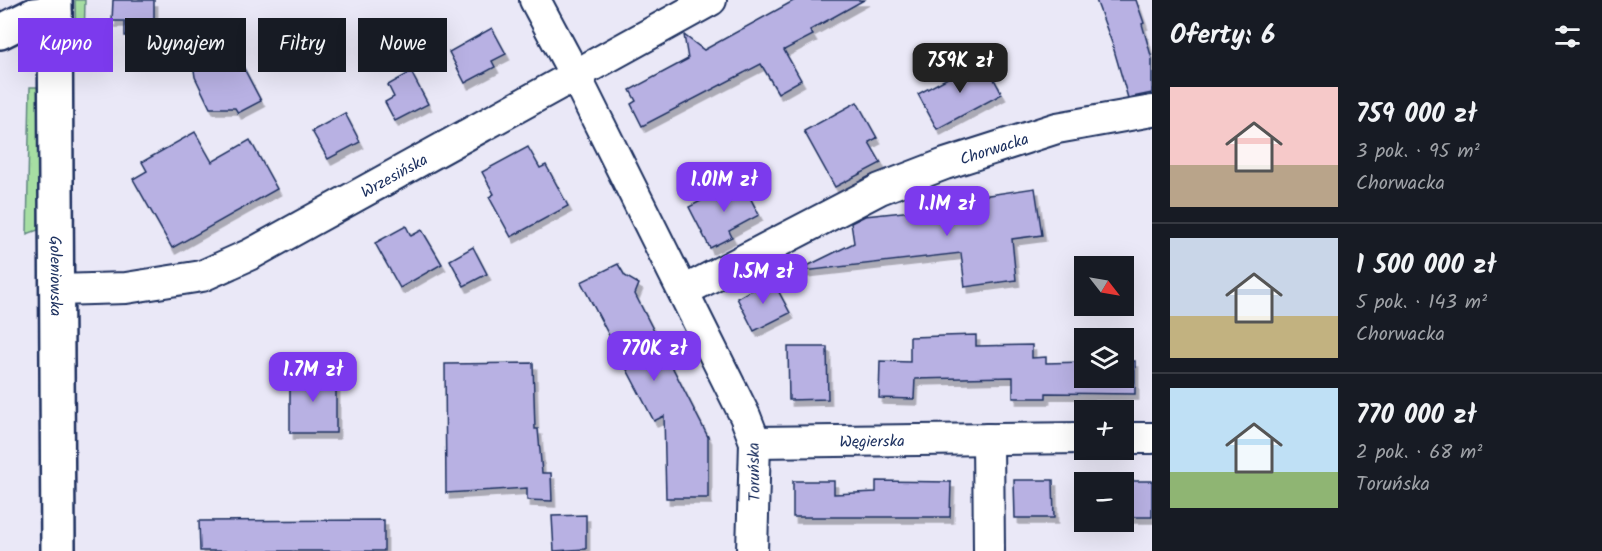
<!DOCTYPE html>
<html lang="pl">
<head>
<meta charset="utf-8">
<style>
	body { margin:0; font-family:Kalam,sans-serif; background:#242831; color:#f1f3f6; height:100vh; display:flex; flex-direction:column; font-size:22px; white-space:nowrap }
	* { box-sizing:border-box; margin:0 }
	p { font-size:20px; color:#9ea1a6 }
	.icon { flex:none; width:33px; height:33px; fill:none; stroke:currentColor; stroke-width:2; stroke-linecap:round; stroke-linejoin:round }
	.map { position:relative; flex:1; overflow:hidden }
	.details { display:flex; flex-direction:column; background:#171b24; width:450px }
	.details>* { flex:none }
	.banner { position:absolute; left:18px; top:18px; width:570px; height:54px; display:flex; gap:12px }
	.needle { width:39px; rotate:121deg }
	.controls { position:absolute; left:1074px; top:256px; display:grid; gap:12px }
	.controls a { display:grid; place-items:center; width:60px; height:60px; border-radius:0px; background:#171b24; box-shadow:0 6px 24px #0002; font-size:30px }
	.price { position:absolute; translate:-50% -51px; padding:0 14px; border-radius:12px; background:#7c3aed; color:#fff; font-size:20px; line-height:39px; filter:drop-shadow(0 2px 3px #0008) }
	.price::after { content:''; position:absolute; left:50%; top:36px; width:18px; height:14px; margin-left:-9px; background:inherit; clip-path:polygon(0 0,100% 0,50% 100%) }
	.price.active { background:#222; color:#fff }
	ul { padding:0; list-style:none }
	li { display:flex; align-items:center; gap:18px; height:150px; padding:0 18px }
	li+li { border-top:2px solid #363941 }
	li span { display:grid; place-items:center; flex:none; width:168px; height:120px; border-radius:0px; color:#555 }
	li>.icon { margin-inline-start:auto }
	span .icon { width:72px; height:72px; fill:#fffc; stroke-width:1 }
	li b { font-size:26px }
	h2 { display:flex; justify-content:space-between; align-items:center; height:72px; padding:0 18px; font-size:26px }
	.tag { padding:0 21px; border-radius:0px; background:#171b24; box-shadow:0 6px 24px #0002; font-size:21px; line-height:54px }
	.tag.active { background:#7c3aed; color:#fff }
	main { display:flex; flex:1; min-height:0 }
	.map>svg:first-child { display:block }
</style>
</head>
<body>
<main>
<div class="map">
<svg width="1152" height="551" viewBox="0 0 1152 551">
	<defs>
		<filter id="shadow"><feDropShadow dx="3.5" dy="6" stdDeviation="0" flood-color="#0004"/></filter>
	</defs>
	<rect width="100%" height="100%" fill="#eae8f7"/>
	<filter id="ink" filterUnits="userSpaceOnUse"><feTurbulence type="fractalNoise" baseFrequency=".0167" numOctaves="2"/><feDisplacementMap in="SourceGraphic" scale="12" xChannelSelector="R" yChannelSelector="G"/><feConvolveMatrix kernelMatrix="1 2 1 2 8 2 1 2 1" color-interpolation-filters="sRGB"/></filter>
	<g filter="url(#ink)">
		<g fill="#a6dea3" stroke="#608680" stroke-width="1.5">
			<path d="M75,0H85L84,45L81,50L76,48Z"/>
			<path d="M30,87H40L38,230L27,234Z"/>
		</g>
		<g fill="#b8b1e3" stroke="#1b2f5e" stroke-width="1.5" filter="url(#shadow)">
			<path d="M113,0H154V37L125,36V21H112Z"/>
			<path d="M795,0H864L810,30L813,35L784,50L801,80L778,93L761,64L642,126L631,104L636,101L630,90L688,59L684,35L704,50Z"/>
			<path d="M1096,0H1136L1144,23L1142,24L1152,59V93L1128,98L1112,43Z"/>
			<path d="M492,28L506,54L492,61L495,67L465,83L449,52Z"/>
			<path d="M229,40L261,101L238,113L235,108H210L195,77L192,56Z"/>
			<path d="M983,59L1002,94L937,129L918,94Z"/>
			<path d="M411,72L428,104L395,121L385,102L394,97L388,85Z"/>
			<path d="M857,102L877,138L869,142L881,163L835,187L804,131Z"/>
			<path d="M345,113L360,142L328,159L312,131Z"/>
			<path d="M195,132L212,162L250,140L277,189L172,248L133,179L147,171L142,162Z"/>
			<path d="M528,147L540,168L546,165L568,206L511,237L489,197L494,194L482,172Z"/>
			<path d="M741,180L759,215L729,231L732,237L710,248L689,207Z"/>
			<path d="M1035,188L1042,235L1012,239L1016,280L965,287L961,253L804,271L803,268L854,243L851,223L865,216L932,209L933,219L977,214L975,197Z"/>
			<path d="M406,226L411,236L422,230L442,264L400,288L375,243Z"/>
			<path d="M473,247L487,274L464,286L450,260Z"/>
			<path d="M618,264L625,276L639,284L635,294L708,437V498H666L664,416L654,421L581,282Z"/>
			<path d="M772,279L790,313L754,331L737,298Z"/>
			<path d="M976,335V346L1032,345V358L1046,357V363L1084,362V378H1124V361H1135V394L1046,393V398H1013V377L915,379L914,399L879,398L880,361L910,362V337Z"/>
			<path d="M788,347H827L828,399L789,400Z"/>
			<path d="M533,363L535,429H538L542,473H551L552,501L527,500V488L446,493L445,364Z"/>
			<path d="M336,373V433H290V374Z"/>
			<path d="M1014,480H1053L1054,518H1015Z"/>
			<path d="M793,481H834V494L876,492V481L951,482L950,517H793Z"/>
			<rect x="1127" y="481" width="25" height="36"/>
			<path d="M586,515V549L554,551L552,516Z"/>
			<path d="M384,520V551H200L199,521Z"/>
		</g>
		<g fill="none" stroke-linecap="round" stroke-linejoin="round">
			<g stroke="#1b2f5e" stroke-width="34">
				<g id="minor">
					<path d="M535,0L575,75L745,416L755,442L752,551"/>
					<path id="s1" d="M57,290L126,288L202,276L251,254L711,0"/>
					<path id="s2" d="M684,291L880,189L945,164L1057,128L1152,111"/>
					<path d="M1124,438H1152"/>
					<path d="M988,439L989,551"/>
					<path id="s3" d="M755,442L1084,438"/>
				</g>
			</g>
			<g stroke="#1b2f5e" stroke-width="38">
				<g id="tertiary">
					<path id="s4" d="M55,0L58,551"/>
					<path d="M0,32L34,15L55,13"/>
				</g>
			</g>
			<use href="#minor" stroke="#fff" stroke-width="30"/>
			<use href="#tertiary" stroke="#fff" stroke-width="33"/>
		</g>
	</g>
	<g text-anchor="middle" stroke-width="6" stroke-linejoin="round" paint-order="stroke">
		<g font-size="16" fill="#1b2f5e" stroke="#fff">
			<text dy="6" stroke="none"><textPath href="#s2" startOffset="342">Chorwacka</textPath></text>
			<text dy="6" stroke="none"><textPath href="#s1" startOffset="363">Wrzesińska</textPath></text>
			<text dy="6" stroke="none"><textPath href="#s4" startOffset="276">Goleniowska</textPath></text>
			<text dy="6" stroke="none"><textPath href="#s3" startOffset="117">Węgierska</textPath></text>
			<text transform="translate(753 472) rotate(-91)" y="6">Toruńska</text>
		</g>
	</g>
</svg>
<div class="controls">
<a><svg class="needle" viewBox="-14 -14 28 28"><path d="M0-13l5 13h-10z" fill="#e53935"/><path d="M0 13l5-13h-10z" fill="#9ea1a6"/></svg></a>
<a><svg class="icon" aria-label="layers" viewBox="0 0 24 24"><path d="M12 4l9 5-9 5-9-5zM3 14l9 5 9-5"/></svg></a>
<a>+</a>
<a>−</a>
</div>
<b class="price active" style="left:960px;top:94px">759K zł</b>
<b class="price" style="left:724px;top:213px">1.01M zł</b>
<b class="price" style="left:947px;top:237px">1.1M zł</b>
<b class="price" style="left:763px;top:305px">1.5M zł</b>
<b class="price" style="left:654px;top:382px">770K zł</b>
<b class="price" style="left:313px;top:403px">1.7M zł</b>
<div class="banner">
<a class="tag active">Kupno</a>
<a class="tag">Wynajem</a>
<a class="tag">Filtry</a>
<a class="tag">Nowe</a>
</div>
</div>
<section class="details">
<h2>Oferty: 6<svg class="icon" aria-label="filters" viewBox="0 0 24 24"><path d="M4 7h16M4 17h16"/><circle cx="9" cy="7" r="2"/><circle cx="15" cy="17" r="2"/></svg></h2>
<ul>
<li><span style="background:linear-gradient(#f6c9c9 65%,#b9a48a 0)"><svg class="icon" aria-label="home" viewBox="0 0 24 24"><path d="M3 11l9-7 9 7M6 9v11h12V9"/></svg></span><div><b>759 000 zł</b><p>3 pok. · 95 m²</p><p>Chorwacka</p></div></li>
<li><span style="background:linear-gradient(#c9d6e8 65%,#c2b280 0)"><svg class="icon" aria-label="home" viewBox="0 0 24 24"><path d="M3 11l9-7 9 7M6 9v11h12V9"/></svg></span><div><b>1 500 000 zł</b><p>5 pok. · 143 m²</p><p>Chorwacka</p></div></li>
<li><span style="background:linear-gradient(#bfe0f5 70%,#8fb573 0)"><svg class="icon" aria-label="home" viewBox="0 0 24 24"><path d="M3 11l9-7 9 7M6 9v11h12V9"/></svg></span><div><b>770 000 zł</b><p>2 pok. · 68 m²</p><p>Toruńska</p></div></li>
</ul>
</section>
</main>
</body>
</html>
